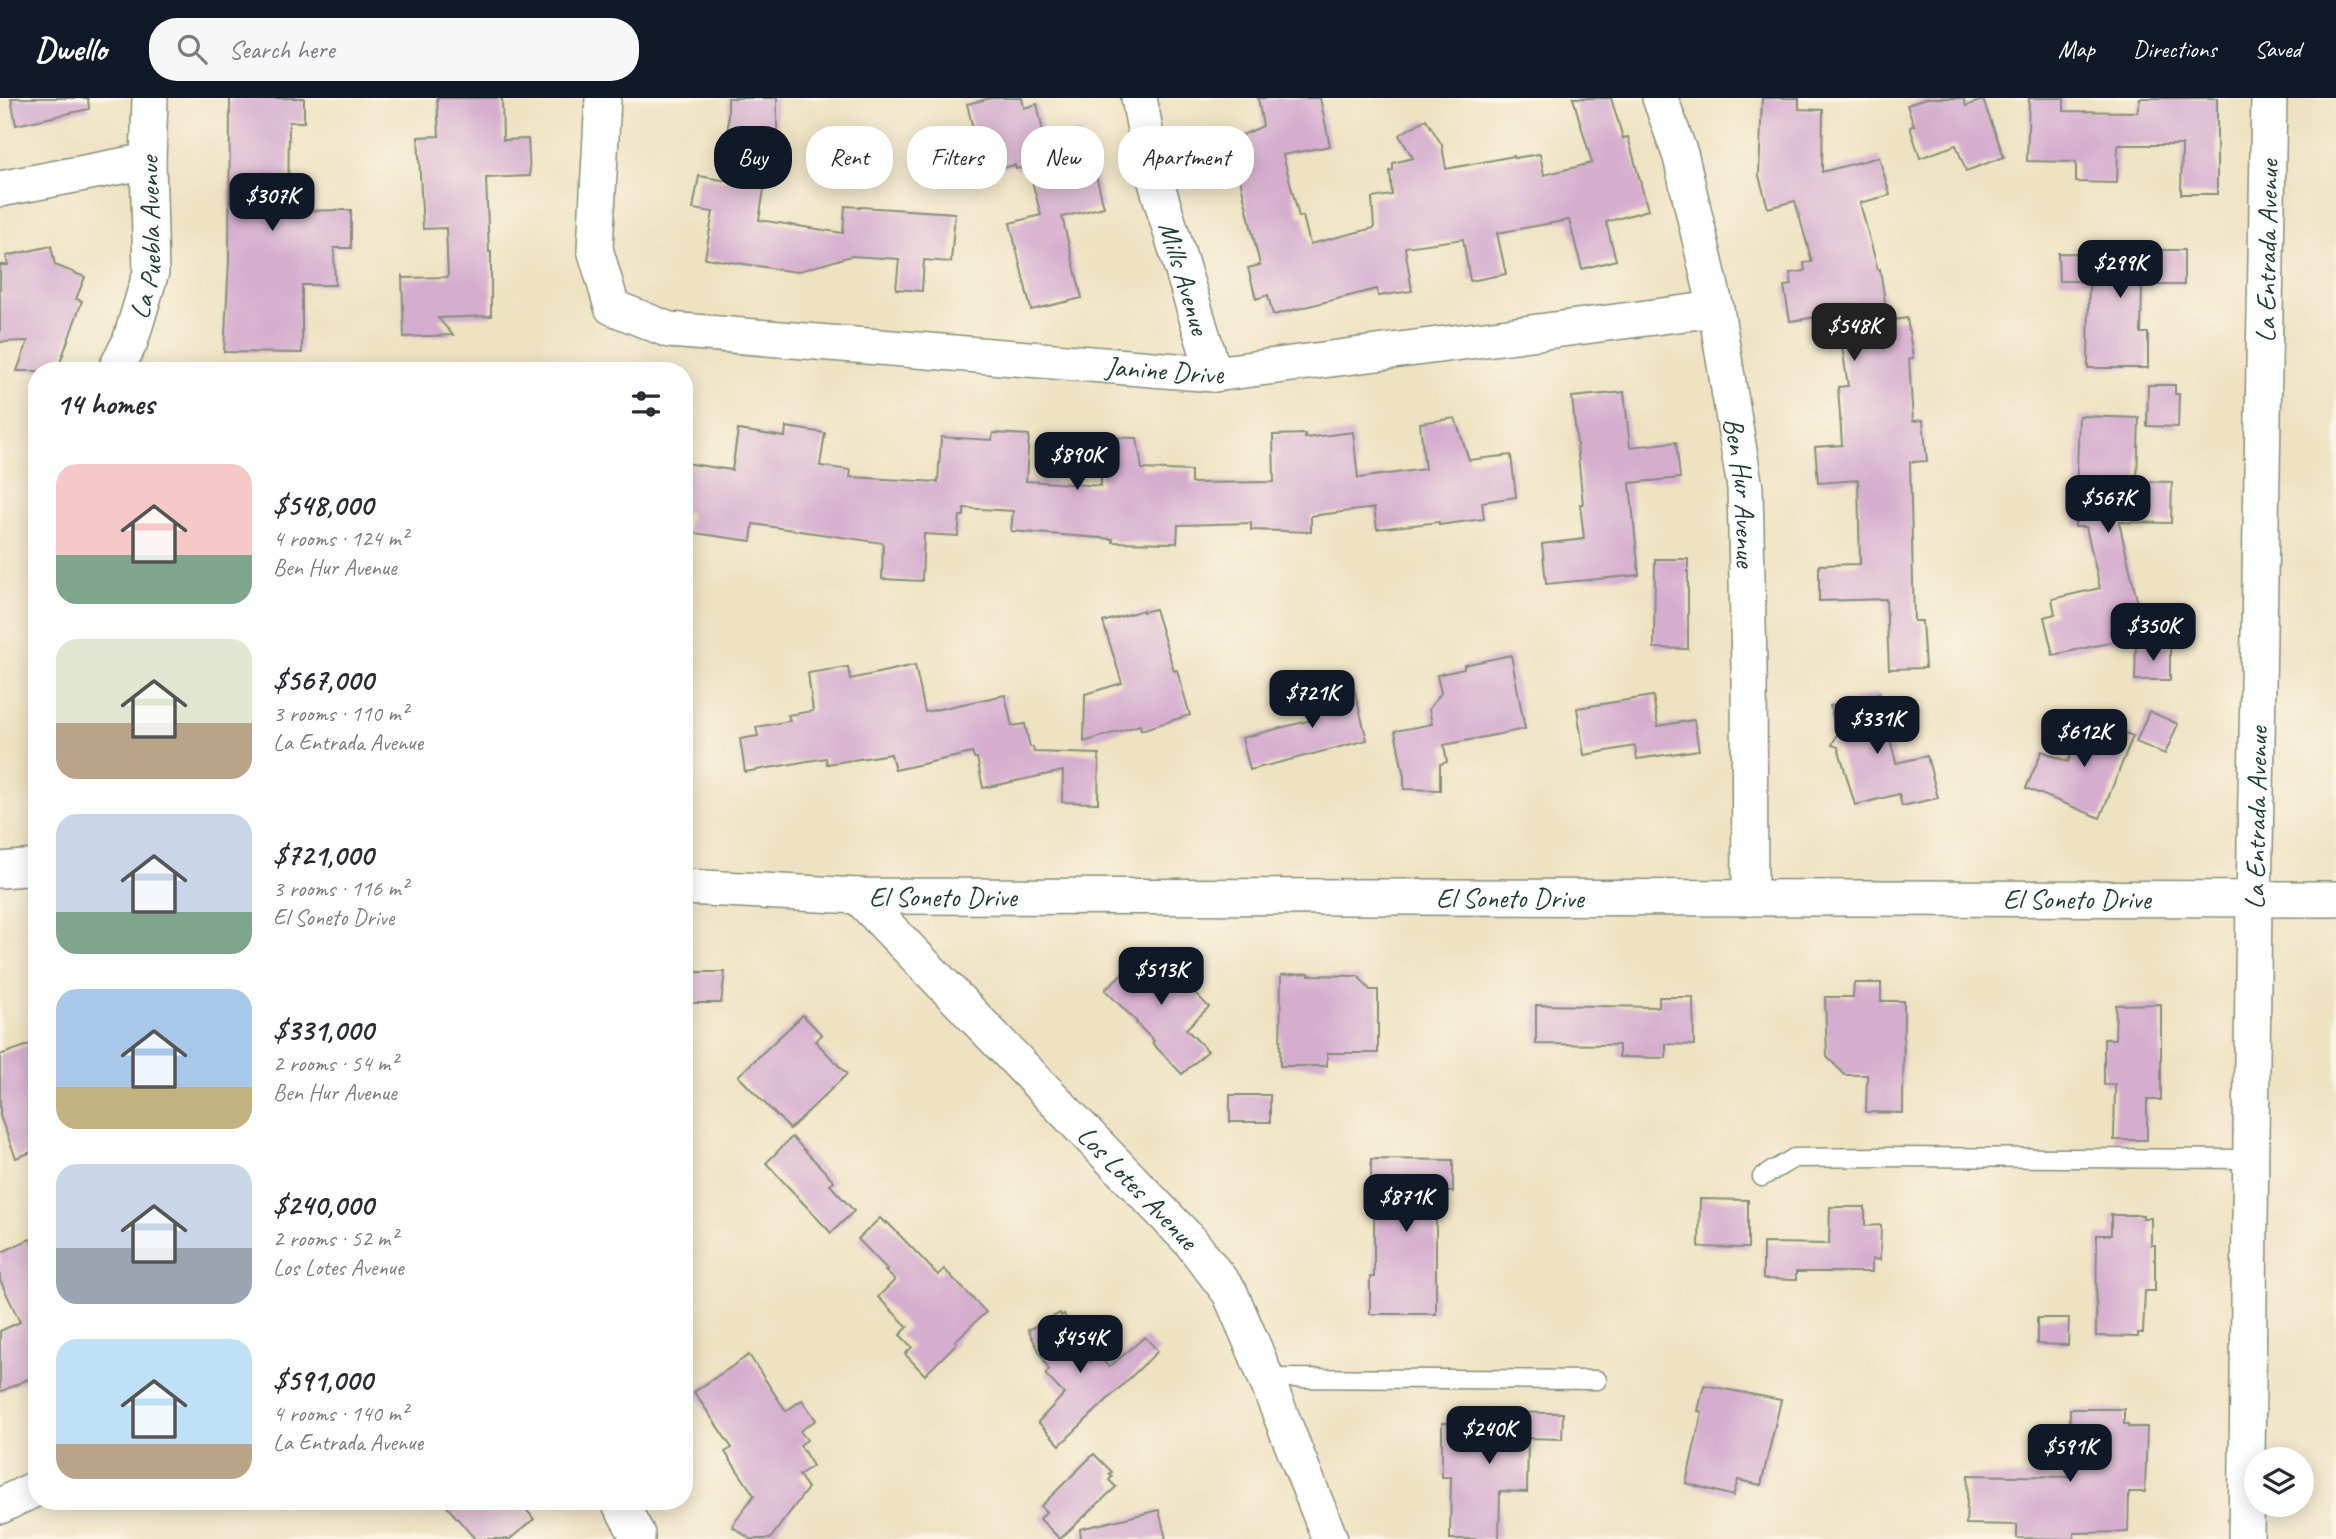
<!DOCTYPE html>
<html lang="en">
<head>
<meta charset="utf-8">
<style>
	body { margin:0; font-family:Caveat,sans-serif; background:#f7f7f7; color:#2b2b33; height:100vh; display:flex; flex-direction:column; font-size:26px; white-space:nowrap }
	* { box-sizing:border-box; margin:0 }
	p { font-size:23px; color:#7c7c81 }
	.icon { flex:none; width:38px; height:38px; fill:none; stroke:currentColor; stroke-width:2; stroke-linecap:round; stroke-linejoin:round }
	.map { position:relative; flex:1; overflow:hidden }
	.details { position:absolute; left:28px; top:264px; width:665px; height:1148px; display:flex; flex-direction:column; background:#fff; border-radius:28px; box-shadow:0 4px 18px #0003 }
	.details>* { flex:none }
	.guide { position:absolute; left:714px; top:28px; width:665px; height:63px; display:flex; gap:14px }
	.controls { position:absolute; left:2244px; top:1349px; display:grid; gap:14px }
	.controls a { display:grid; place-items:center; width:70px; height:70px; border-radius:50%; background:#fff; box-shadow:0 4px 18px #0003; font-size:35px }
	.price { position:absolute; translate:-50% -60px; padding:0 16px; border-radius:14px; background:#111827; color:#fff; font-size:23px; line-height:46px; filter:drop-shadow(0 2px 4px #0008) }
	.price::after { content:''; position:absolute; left:50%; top:42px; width:21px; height:16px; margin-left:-10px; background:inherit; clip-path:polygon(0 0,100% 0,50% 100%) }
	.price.active { background:#222; color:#fff }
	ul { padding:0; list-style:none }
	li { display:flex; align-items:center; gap:21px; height:175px; padding:0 28px }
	li span { display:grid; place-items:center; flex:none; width:196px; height:140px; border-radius:21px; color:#555 }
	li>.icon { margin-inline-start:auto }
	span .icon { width:84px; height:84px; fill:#fffc; stroke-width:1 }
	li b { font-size:30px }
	h2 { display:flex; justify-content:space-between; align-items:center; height:84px; padding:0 28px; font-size:30px }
	.tag { padding:0 24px; border-radius:28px; background:#fff; box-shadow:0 4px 18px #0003; font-size:24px; line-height:63px }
	.tag.active { background:#111827; color:#fff }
	header { display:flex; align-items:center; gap:42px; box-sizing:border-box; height:98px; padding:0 35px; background:#111827; color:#fff }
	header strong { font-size:33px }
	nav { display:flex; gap:38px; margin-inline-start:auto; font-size:24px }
	.search { width:490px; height:63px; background:#f7f7f7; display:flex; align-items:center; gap:18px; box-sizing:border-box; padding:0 24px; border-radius:28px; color:#7c7c81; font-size:26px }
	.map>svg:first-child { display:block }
</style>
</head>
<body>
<header>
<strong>Dwello</strong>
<div class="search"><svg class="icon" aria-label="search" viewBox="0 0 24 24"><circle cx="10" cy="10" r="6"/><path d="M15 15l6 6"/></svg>Search here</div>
<nav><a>Map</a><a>Directions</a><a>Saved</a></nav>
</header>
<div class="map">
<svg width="2336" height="1441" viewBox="0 0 2336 1441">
	<rect width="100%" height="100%" fill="#fcf5e5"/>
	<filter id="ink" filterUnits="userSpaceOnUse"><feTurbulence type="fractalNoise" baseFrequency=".0143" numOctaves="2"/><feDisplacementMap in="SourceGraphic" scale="14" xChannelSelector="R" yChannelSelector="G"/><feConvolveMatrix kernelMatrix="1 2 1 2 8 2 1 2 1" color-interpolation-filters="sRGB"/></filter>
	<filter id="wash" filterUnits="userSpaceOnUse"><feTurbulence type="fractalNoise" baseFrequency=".00686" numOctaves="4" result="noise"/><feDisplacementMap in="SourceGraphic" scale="28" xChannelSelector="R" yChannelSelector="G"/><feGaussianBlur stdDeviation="1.57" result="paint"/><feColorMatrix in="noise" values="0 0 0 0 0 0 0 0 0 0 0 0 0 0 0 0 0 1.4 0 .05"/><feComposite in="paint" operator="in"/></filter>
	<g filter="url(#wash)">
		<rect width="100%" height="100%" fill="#eee2c2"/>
		<g id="blocks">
			<g fill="#d5aecf">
				<path d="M11,0H88L89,11L16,27Z"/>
				<path d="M230,0H304V24H289L288,113L351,112V150H334L335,187H302V255L224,254L229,163Z"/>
				<path d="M437,0H502L503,42L528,41L530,78L486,80L489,154H491V218L438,220L453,237L404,239L402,178L404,180L448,179L446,130L423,131L418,39L439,38Z"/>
				<path d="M728,0H777V55H770L759,122L843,135L845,108L955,115L951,164L924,162L922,193L896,191L899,161L851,158L796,174L705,160L713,114L693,111L699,78L728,83Z"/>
				<path d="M991,0H1022L1024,10L1037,6L1045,42L1080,34L1090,78L1096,77L1104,109L1062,119L1082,200L1031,212L1010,125L1041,117L1028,68L1016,71L1015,67L993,72L986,41L976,43L967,6Z"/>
				<path d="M1258,0H1320L1330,48L1283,57L1299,119L1303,118L1310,146L1374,130L1372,100L1392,97L1390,73L1393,72V65L1413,60L1399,37L1426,21L1442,47L1446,71L1514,58V60L1540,56L1544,77L1592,65L1573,0H1611L1623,40L1628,39L1648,112L1606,124L1616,162L1582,171L1569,122L1497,135L1506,176L1470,183L1463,141L1405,149L1412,193L1378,198L1377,191L1273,217L1268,197L1256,201L1248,170L1260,167L1239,77L1229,79L1222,46L1263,28Z"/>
				<path d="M1762,0H1799V11L1823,12L1822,74L1879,59L1890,97L1860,105L1878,172L1880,171L1888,223L1907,220L1913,260L1909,261L1913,323L1923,322L1927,363L1910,364L1914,523H1922L1925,570L1889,571L1886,501L1819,503V467L1860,466L1858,382L1818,385L1815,349L1842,347L1838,289L1848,288L1837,216L1790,223L1784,188L1792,187L1790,175L1805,173L1804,165L1812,164L1795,103L1768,110L1759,78Z"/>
				<path d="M1927,0H1963L1966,8L1983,2L2004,59L1966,73L1956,47L1920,60L1910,29L1914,27L1907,7Z"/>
				<path d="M2029,0H2064V13L2137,14L2140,0H2217V96H2181L2182,47H2118L2117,85L2076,84V64L2027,63Z"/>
				<path d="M51,148L55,167L85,179L76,201L82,203L57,273H17L28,243L0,244V167H8L6,158Z"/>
				<path d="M2123,152H2184V187H2142L2141,235H2148V270H2088L2089,183H2059L2058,155L2124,156Z"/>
				<path d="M2148,287H2175V296H2179L2178,329L2147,328Z"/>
				<path d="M1624,294L1630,349L1676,344L1680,380L1630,385L1639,477L1546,486L1542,446L1584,441L1580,406H1583L1572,299Z"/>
				<path d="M2079,318L2139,320L2137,383L2172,384L2171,425L2119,424L2145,537L2053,557L2044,519L2055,516L2052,501L2100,490L2086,429H2075Z"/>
				<path d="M1455,320L1469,362L1511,357L1516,399L1482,404L1484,421L1439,427V424L1377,431L1374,410L1311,418V434L1251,432V425L1178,427L1177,445L1113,444V441L1011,433L1013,413L964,410V418H960L958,438L924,436L922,483L882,481L883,445L753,426L751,443L687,434L690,414H684V365L732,372L738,332L785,339L786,329L825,335L820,368L851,372L850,379L938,384L941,339L992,342L993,335L1029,337L1026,383L1101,388V339L1137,340L1142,371L1191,373V385L1274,384L1273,337L1305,336V340L1353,334L1358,380L1425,371L1420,325Z"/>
				<path d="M1655,461H1688V551L1654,550Z"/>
				<path d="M1155,511L1174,573L1177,572L1190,617L1141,632L1140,627L1084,644L1085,596L1122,585L1103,524L1143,512V514Z"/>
				<path d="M2136,547H2170V582H2135Z"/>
				<path d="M1511,557L1525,631L1444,647L1447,664L1440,666V692L1404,691V679L1395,633L1432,626L1429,611L1441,595L1437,577L1464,571V567Z"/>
				<path d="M915,567L925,614L1005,597L1012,628L1025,626L1030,649H1033L1034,654L1099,656L1098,705L1062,704L1063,673L983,690L977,660H974L972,655L895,672L891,656L827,666L826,660L745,674L740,641L758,638L756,629L790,623L788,617L813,613L808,575L848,569L850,581Z"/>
				<path d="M1352,582L1367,642L1250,672L1242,640L1319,620L1312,591Z"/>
				<path d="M1879,595L1896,665L1927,658L1938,700L1902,708L1899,696L1855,707L1838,649L1832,647L1837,636L1830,608Z"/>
				<path d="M1653,598L1658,628L1694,622L1699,652L1637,661L1635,648L1584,657L1577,610Z"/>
				<path d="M2149,613L2178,626L2165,656L2136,644Z"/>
				<path d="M2086,619L2133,638L2100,720L2026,690L2042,653L2068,664Z"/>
				<path d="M1144,854H1161L1171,864L1169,869L1209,909L1186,931L1208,953L1182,976L1152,945L1154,943L1136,925L1137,924L1105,892Z"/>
				<path d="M684,874H725L721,905H684Z"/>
				<path d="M1309,875V877L1358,878L1370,892H1378V955H1327V968H1280L1281,877Z"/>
				<path d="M1854,885H1881V903H1904L1903,1015L1866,1014L1867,977H1845L1827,959L1825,899H1853Z"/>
				<path d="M1659,899H1693L1694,947L1666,946V960L1619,959V947L1536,946V907L1659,909Z"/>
				<path d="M2161,906V1002H2147V1042H2114L2115,986L2104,987V941H2115L2116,907Z"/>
				<path d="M803,917L822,937L815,943L847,976L790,1031L738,978Z"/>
				<path d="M37,944V1052L16,1060L0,1018V957Z"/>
				<rect x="1230" y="997" width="40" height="27"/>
				<path d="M792,1039L834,1083L830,1087L854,1113L831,1135L766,1065Z"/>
				<path d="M1371,1061L1453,1062V1094L1436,1093V1216H1370V1179H1374V1109L1371,1108Z"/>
				<path d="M1700,1101L1748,1102V1150L1699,1149Z"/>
				<path d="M1830,1109H1865V1128L1881,1127L1880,1162L1872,1161V1174H1796V1182L1763,1181V1145L1829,1146Z"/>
				<path d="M2111,1117H2143V1120H2151V1147H2155V1193H2145L2143,1235H2138V1239L2096,1238L2097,1137H2111Z"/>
				<path d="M880,1120L886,1126L887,1124L938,1177L944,1171L986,1214L955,1243L957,1245L925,1277L905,1256L912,1249L900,1237L908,1229L878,1199L895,1182L885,1173L888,1172L858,1141Z"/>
				<path d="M30,1141L37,1156V1277L0,1294V1233L20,1224L0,1182V1155Z"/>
				<path d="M1060,1215L1061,1218L1064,1216L1090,1264L1097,1257L1109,1269L1145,1239L1158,1253L1060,1347L1038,1324L1064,1296L1045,1276L1049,1272L1028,1232Z"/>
				<path d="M2037,1220H2069L2068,1247L2037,1246Z"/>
				<path d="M749,1257L786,1313L802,1302L816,1322L800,1333L807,1342L800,1347L813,1368L799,1377L808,1390L770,1441H750L732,1428L754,1397L725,1354L732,1350L694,1294Z"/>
				<path d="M1704,1287L1781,1302L1761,1387L1738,1382L1733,1398L1686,1385L1702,1314L1698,1313Z"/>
				<path d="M2070,1311H2124V1326H2128V1329H2147L2145,1394H2129L2128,1434L2074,1435V1441L2017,1440V1427L1966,1426L1968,1377L2069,1379Z"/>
				<path d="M1484,1314L1563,1315L1562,1341L1528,1340L1527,1394L1500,1393L1499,1441H1450L1451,1379H1442V1325H1459V1319L1484,1320Z"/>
				<path d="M1094,1356L1112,1374L1109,1376L1112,1379L1109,1382L1116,1389L1060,1441L1040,1421L1046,1414L1041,1408Z"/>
				<path d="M443,1404H520L534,1421L510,1441H475Z"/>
				<path d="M1159,1412L1166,1441H1081L1080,1431Z"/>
			</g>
		</g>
	</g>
	<g filter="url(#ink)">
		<use href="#blocks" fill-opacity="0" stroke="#86907b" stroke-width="2"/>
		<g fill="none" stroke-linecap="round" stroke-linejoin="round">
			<g stroke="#86907b" stroke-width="21">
				<g id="lane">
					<path d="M1762,1079L1794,1060L1880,1059L2251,1061"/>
					<path d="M1266,1280L1597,1282"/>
				</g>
			</g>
			<g stroke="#86907b" stroke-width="38">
				<g id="street">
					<path id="s1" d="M603,0L595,151L612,209L669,232L1214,276L1716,211"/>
					<path id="s2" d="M1139,0L1153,74L1214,276"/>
					<path id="s3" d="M1660,0L1681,59L1716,211L1745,390L1749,570L1750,800"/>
					<path d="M0,91L148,63"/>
					<path id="s4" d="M115,273L130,244L151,174L148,63L150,0"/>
					<path d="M0,772L37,769"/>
					<path id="s5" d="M684,789L858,798L2336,801"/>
					<path id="s6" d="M858,798L1191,1144L1230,1195L1256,1255L1330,1441"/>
					<path d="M619,1404L637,1436V1441"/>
					<path d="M0,1408L37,1390"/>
					<path id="s7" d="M2246,1441L2254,802L2269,0"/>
				</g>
			</g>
			<use href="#lane" stroke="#fff" stroke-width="18"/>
			<use href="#street" stroke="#fff" stroke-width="35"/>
		</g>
	</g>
	<g text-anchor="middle" stroke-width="6" stroke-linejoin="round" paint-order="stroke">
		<g font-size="28" fill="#1f3d34" stroke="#fcf5e5">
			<text dy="10" stroke="none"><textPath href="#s4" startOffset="140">La Puebla Avenue</textPath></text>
			<text dy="10" stroke="none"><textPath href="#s7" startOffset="1288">La Entrada Avenue</textPath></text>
			<text dy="10" stroke="none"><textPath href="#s2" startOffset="186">Mills Avenue</textPath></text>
			<text dy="10" stroke="none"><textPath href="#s1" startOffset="770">Janine Drive</textPath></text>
			<text dy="10" stroke="none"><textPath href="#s3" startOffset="404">Ben Hur Avenue</textPath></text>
			<text dy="10" stroke="none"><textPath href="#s7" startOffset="721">La Entrada Avenue</textPath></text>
			<text dy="10" stroke="none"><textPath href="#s5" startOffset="259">El Soneto Drive</textPath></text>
			<text dy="10" stroke="none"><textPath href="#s5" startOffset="826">El Soneto Drive</textPath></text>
			<text dy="10" stroke="none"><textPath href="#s5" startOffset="1393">El Soneto Drive</textPath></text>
			<text dy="10" stroke="none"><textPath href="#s6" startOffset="404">Los Lotes Avenue</textPath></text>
		</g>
	</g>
</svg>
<div class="controls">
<a><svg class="icon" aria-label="layers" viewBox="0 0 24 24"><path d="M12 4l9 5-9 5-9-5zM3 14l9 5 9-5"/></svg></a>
</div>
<b class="price" style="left:272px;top:135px">$307K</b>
<b class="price" style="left:2120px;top:202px">$299K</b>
<b class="price active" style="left:1854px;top:265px">$548K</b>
<b class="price" style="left:1077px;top:394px">$890K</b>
<b class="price" style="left:2108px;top:437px">$567K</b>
<b class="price" style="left:2153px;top:565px">$350K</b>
<b class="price" style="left:1312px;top:632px">$721K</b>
<b class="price" style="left:1877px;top:658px">$331K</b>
<b class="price" style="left:2084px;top:671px">$612K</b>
<b class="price" style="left:1161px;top:909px">$513K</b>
<b class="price" style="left:1406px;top:1136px">$871K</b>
<b class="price" style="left:1080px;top:1277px">$454K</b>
<b class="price" style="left:1489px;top:1368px">$240K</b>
<b class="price" style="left:2070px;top:1386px">$591K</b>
<div class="guide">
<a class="tag active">Buy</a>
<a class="tag">Rent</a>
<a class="tag">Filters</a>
<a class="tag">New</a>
<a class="tag">Apartment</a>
</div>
<section class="details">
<h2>14 homes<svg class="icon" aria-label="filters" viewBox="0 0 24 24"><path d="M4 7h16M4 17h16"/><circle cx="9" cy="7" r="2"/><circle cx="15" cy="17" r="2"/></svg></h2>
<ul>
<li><span style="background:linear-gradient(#f6c9c9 65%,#7fa58c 0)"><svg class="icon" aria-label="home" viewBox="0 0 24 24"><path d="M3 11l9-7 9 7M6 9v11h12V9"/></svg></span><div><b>$548,000</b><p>4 rooms · 124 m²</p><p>Ben Hur Avenue</p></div></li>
<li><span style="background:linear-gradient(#dfe7d0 60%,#b9a48a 0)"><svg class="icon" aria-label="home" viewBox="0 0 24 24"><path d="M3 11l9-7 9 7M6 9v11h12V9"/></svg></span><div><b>$567,000</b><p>3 rooms · 110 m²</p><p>La Entrada Avenue</p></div></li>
<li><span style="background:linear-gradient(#c9d6e8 70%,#7fa58c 0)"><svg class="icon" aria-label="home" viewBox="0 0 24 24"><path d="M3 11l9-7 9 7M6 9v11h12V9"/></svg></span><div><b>$721,000</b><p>3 rooms · 116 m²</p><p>El Soneto Drive</p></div></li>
<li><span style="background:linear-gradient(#a9c7e8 70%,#c2b280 0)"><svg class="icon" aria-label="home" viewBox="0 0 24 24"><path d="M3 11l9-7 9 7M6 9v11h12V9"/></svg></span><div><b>$331,000</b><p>2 rooms · 54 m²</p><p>Ben Hur Avenue</p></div></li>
<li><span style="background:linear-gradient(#c9d6e8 60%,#9aa5b1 0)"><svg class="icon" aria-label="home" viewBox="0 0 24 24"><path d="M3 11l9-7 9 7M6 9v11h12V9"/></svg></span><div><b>$240,000</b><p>2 rooms · 52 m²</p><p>Los Lotes Avenue</p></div></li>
<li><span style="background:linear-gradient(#bfe0f5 75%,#b9a48a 0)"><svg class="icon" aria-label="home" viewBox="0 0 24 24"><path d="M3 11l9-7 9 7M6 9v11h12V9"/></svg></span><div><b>$591,000</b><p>4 rooms · 140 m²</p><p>La Entrada Avenue</p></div></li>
</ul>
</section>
</div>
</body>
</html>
